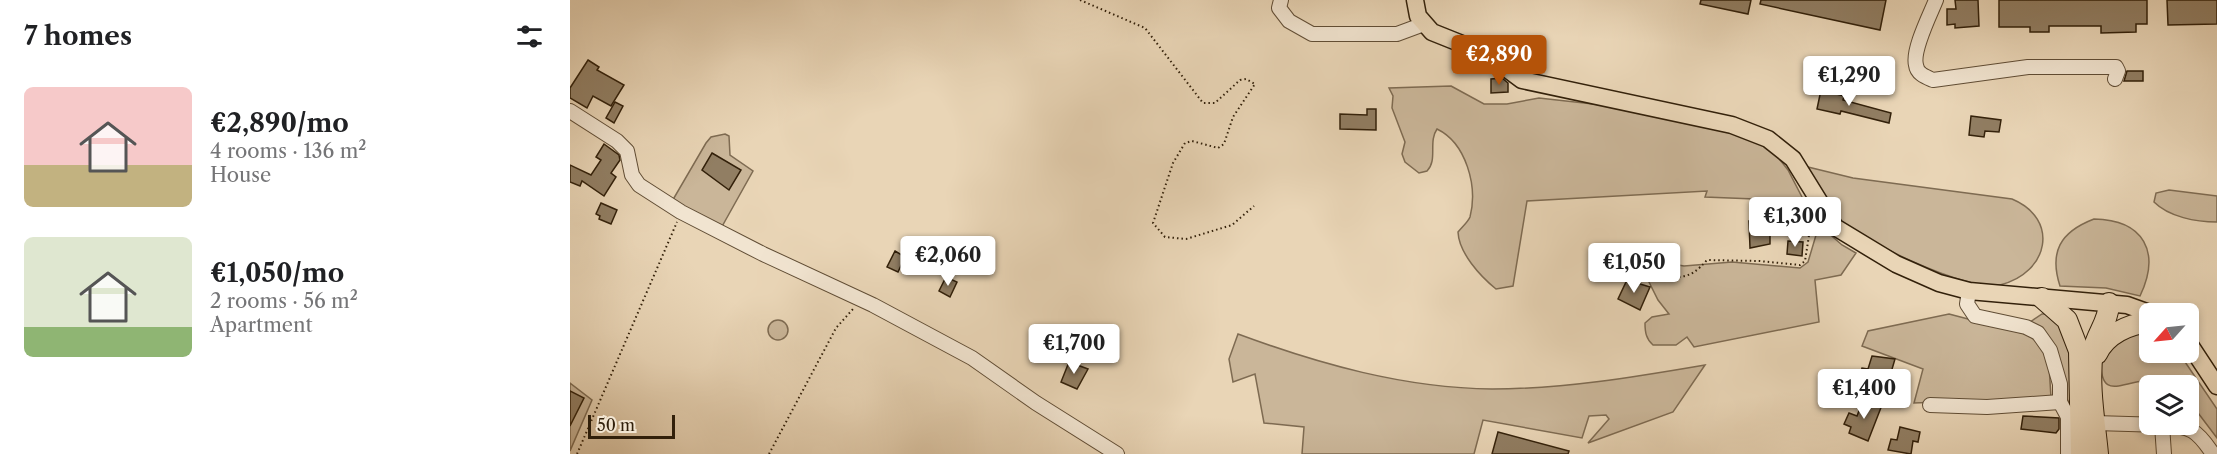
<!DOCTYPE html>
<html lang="en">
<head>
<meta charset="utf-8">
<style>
	body { margin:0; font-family:"Libre Caslon Text",serif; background:#f2f2f2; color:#202124; height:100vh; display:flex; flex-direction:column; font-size:22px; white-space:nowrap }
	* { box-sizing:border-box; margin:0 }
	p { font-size:20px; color:#757577 }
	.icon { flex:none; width:33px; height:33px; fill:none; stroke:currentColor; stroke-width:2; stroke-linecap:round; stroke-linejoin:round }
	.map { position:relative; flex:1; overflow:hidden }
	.details { display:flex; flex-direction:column; background:#fff; width:570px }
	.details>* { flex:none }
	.needle { width:39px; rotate:243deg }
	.tools { position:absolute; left:1569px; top:303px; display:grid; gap:12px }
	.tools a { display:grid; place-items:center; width:60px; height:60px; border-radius:9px; background:#fff; box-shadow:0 3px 9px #0003; font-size:30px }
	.scale { position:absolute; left:18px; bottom:15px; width:87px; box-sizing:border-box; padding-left:6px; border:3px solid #32200a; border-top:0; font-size:16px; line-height:21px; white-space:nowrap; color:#32200a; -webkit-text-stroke:4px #f1e4d0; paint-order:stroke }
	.price { position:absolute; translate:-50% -51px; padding:0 14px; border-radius:6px; background:#fff; color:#222; font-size:20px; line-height:39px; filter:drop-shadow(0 2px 3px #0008) }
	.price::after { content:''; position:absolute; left:50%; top:36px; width:18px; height:14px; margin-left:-9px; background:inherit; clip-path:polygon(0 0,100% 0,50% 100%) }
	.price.on { background:#b45309; color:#fff }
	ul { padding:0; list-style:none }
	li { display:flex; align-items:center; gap:18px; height:150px; padding:0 24px }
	li span { display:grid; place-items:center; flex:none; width:168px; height:120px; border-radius:9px; color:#555 }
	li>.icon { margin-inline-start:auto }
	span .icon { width:72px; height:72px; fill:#fffc; stroke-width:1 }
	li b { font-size:26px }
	h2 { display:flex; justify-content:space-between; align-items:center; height:72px; padding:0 24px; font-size:26px }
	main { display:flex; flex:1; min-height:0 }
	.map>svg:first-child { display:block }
</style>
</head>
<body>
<main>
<section class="details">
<h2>7 homes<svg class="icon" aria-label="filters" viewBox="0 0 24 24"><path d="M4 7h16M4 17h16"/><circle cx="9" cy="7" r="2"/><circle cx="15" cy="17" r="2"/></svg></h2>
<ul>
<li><span style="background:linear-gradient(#f6c9c9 65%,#c2b280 0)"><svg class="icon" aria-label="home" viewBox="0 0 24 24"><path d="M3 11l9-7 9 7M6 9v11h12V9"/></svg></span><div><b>€2,890/mo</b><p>4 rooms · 136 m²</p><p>House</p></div></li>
<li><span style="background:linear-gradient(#dfe7d0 75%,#8fb573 0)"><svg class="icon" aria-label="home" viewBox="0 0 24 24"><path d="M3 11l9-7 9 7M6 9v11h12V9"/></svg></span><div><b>€1,050/mo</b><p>2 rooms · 56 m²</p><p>Apartment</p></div></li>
</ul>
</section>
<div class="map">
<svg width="1647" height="454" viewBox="0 0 1647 454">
	<rect width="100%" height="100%" fill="#e9d5b6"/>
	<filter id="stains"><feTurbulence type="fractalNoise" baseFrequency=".00333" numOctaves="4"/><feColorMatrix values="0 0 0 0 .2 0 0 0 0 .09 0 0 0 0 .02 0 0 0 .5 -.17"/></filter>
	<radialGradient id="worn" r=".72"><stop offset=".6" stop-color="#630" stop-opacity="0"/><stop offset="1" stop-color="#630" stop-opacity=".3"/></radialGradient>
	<g fill="#cab699" stroke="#7e6b52" stroke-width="1.5">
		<path d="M881,86L914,104H937L969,98L1059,108L1121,119L1199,146L1218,170L1234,201L1135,197L1137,191L957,201L943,286L926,289C910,276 889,253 888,232C892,227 898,222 900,217C908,186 896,143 867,129C858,142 868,160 857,171L849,173L835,162L832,154L835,142L822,108L823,96L819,88Z"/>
		<path d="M155,134L159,136L160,155L183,171L150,230L101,203L136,143L141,137Z"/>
		<path d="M1238,167L1283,178L1442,199C1490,219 1479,273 1430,285C1399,293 1286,239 1264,215C1253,202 1246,182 1238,167Z"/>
		<path d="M1599,190L1647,196V222C1626,222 1599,217 1584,202L1586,193Z"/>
		<path d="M1524,219C1574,220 1591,252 1570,296L1536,288L1490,286C1479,252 1490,232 1524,219Z"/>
		<path d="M1249,225L1272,245L1286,253L1271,275L1245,280L1249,322L1124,347L1117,337L1106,345H1083C1076,339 1075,332 1075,323L1082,317L1099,314L1088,300L1067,258L1114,266L1162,262L1230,268L1238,262Z"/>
		<path d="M1379,314L1459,335L1472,347L1479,365L1481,398L1344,403L1353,369L1292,346L1298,331Z"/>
		<path d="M1472,314H1481L1499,338L1500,405L1460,322Z"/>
		<circle cx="208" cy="330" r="10"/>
		<path d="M1579,331L1580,352L1609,353L1647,409V438L1619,401L1618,386C1604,385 1590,381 1575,381C1551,382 1529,402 1531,357L1543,339Z"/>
		<path d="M668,334C749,364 834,388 922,389C993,389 1065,377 1135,365L1103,412L1018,443L1039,419L1036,415L1019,416L1012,438L913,420L904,454H732L734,427L694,423L685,374L663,382L659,359Z"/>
		<path d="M0,383L22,400L0,451Z"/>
	</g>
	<g fill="#917e63" stroke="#32200a" stroke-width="1.5">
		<path d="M1131,0H1181L1178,14L1130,4Z"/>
		<path d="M1191,0H1316L1310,30L1190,4Z"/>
		<path d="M1385,0H1408L1409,26L1385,28V24L1377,25V9H1386Z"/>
		<path d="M1429,0H1577V24H1566V32L1531,33V26H1479V32H1460V27H1429Z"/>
		<path d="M1597,0H1647V24L1598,25Z"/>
		<path d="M18,60L29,67L27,70L54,85L41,106L23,96L17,108L0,98V88Z"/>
		<path d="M1557,71H1573V81H1554Z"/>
		<path d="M932,78L938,83V92L921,93V79Z"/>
		<path d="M1251,90L1274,96L1273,100L1321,113L1319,123L1271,111L1270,114L1247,109Z"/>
		<path d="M45,102L53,106L44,123L36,118Z"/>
		<path d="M797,109H806V130L770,129V114L797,115Z"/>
		<path d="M1401,116L1431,120L1429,132L1415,131L1414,137L1399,135Z"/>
		<path d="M34,144L49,155L50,160L41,173L46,177L34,196L12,181L10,186L0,182V165L21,175L31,160L26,157Z"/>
		<path d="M142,153L171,170L159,190L132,170Z"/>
		<path d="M31,203L47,210L41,224L29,219L30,216L26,214Z"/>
		<path d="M1179,221H1190V226L1200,225V244L1180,248Z"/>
		<path d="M1218,241L1233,242L1232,256L1217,254Z"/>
		<path d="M359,245L381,255L377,264L355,254Z"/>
		<path d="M325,251L335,257L328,272L317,267Z"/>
		<path d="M376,277L387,282L380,297L369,291Z"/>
		<path d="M1057,280L1080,287L1070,310L1048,299Z"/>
		<path d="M1302,356L1325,359L1318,383L1311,381L1310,384L1290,376L1292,368L1298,369Z"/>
		<path d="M499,362L518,369L507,389L491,382Z"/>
		<path d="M0,391L14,398L0,426Z"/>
		<path d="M1294,398L1312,405L1298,441L1279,433L1281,427L1274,424L1279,413L1287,416Z"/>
		<path d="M1453,416L1489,418V429L1486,433L1451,429Z"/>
		<path d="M1330,427L1350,432L1348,442L1343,441L1341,454L1318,450L1321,439L1327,440Z"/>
		<path d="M928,432L999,451L998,454H922Z"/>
	</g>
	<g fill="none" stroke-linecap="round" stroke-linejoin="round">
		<g stroke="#604d35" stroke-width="16">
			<g id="minor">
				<path d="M711,0L709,8L719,21L742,34H827L854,24"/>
				<path d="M1366,0C1360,15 1342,50 1346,65C1347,74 1356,77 1363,80L1458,67H1546L1548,71L1545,79"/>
				<path d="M0,111L47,141L57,151L62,175L69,185L111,212L193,254L303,305L402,358L466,403L547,454"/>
				<path d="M1399,291L1397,304L1405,316L1456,327L1468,333L1480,350L1490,384V402L1498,417V454"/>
				<path d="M1360,405L1417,407L1490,402"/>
				<path d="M1525,423L1592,425L1594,454"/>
				<path d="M1592,425C1621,426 1627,430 1643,454"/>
			</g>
		</g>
		<g stroke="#32200a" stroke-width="19">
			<g id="major">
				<path d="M845,0L848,16L862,32L917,54L952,80L1162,125L1198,139L1223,159L1265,227L1326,264L1369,283L1399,291L1557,305L1582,314"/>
				<path d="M1618,342L1647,386"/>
			</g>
		</g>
		<g stroke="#32200a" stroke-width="22">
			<g id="highway">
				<path d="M1472,298L1497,320L1509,351L1511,454"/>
				<path d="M1527,354C1536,334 1559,324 1580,322"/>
				<path d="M1528,454C1525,422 1518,384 1523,351C1526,334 1539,321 1539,303"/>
			</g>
		</g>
		<g stroke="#32200a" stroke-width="2" stroke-dasharray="1.5 3" stroke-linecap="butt">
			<path d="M510,0L575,28L633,103H645L670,80L676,79L685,84L663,117L654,144L648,148L622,141L615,143L603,163L583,223L595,237L616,239L662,225L684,206"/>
			<path d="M1082,275C1109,277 1118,282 1137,260L1189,261L1230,265L1235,261L1240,229L1246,222"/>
			<path d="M7,454L107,222"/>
			<path d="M199,454L266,328L283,309"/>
		</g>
		<use href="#minor" stroke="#f1e4d0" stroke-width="14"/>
		<use href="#major" stroke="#e9d5b6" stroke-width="16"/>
		<use href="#highway" stroke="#e9d5b6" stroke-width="20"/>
	</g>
	<rect width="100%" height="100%" filter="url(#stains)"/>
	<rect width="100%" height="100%" fill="url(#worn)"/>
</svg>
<div class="tools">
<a><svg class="needle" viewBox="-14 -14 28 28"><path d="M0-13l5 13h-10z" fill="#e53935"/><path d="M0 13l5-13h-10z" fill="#757577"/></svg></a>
<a><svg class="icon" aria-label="layers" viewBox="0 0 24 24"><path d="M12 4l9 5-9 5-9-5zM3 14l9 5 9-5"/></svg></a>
</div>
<div class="scale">50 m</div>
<b class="price on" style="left:929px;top:86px">€2,890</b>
<b class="price" style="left:1279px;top:107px">€1,290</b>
<b class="price" style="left:1225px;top:248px">€1,300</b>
<b class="price" style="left:378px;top:287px">€2,060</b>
<b class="price" style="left:1064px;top:294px">€1,050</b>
<b class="price" style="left:504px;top:375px">€1,700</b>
<b class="price" style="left:1294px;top:420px">€1,400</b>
</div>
</main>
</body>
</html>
